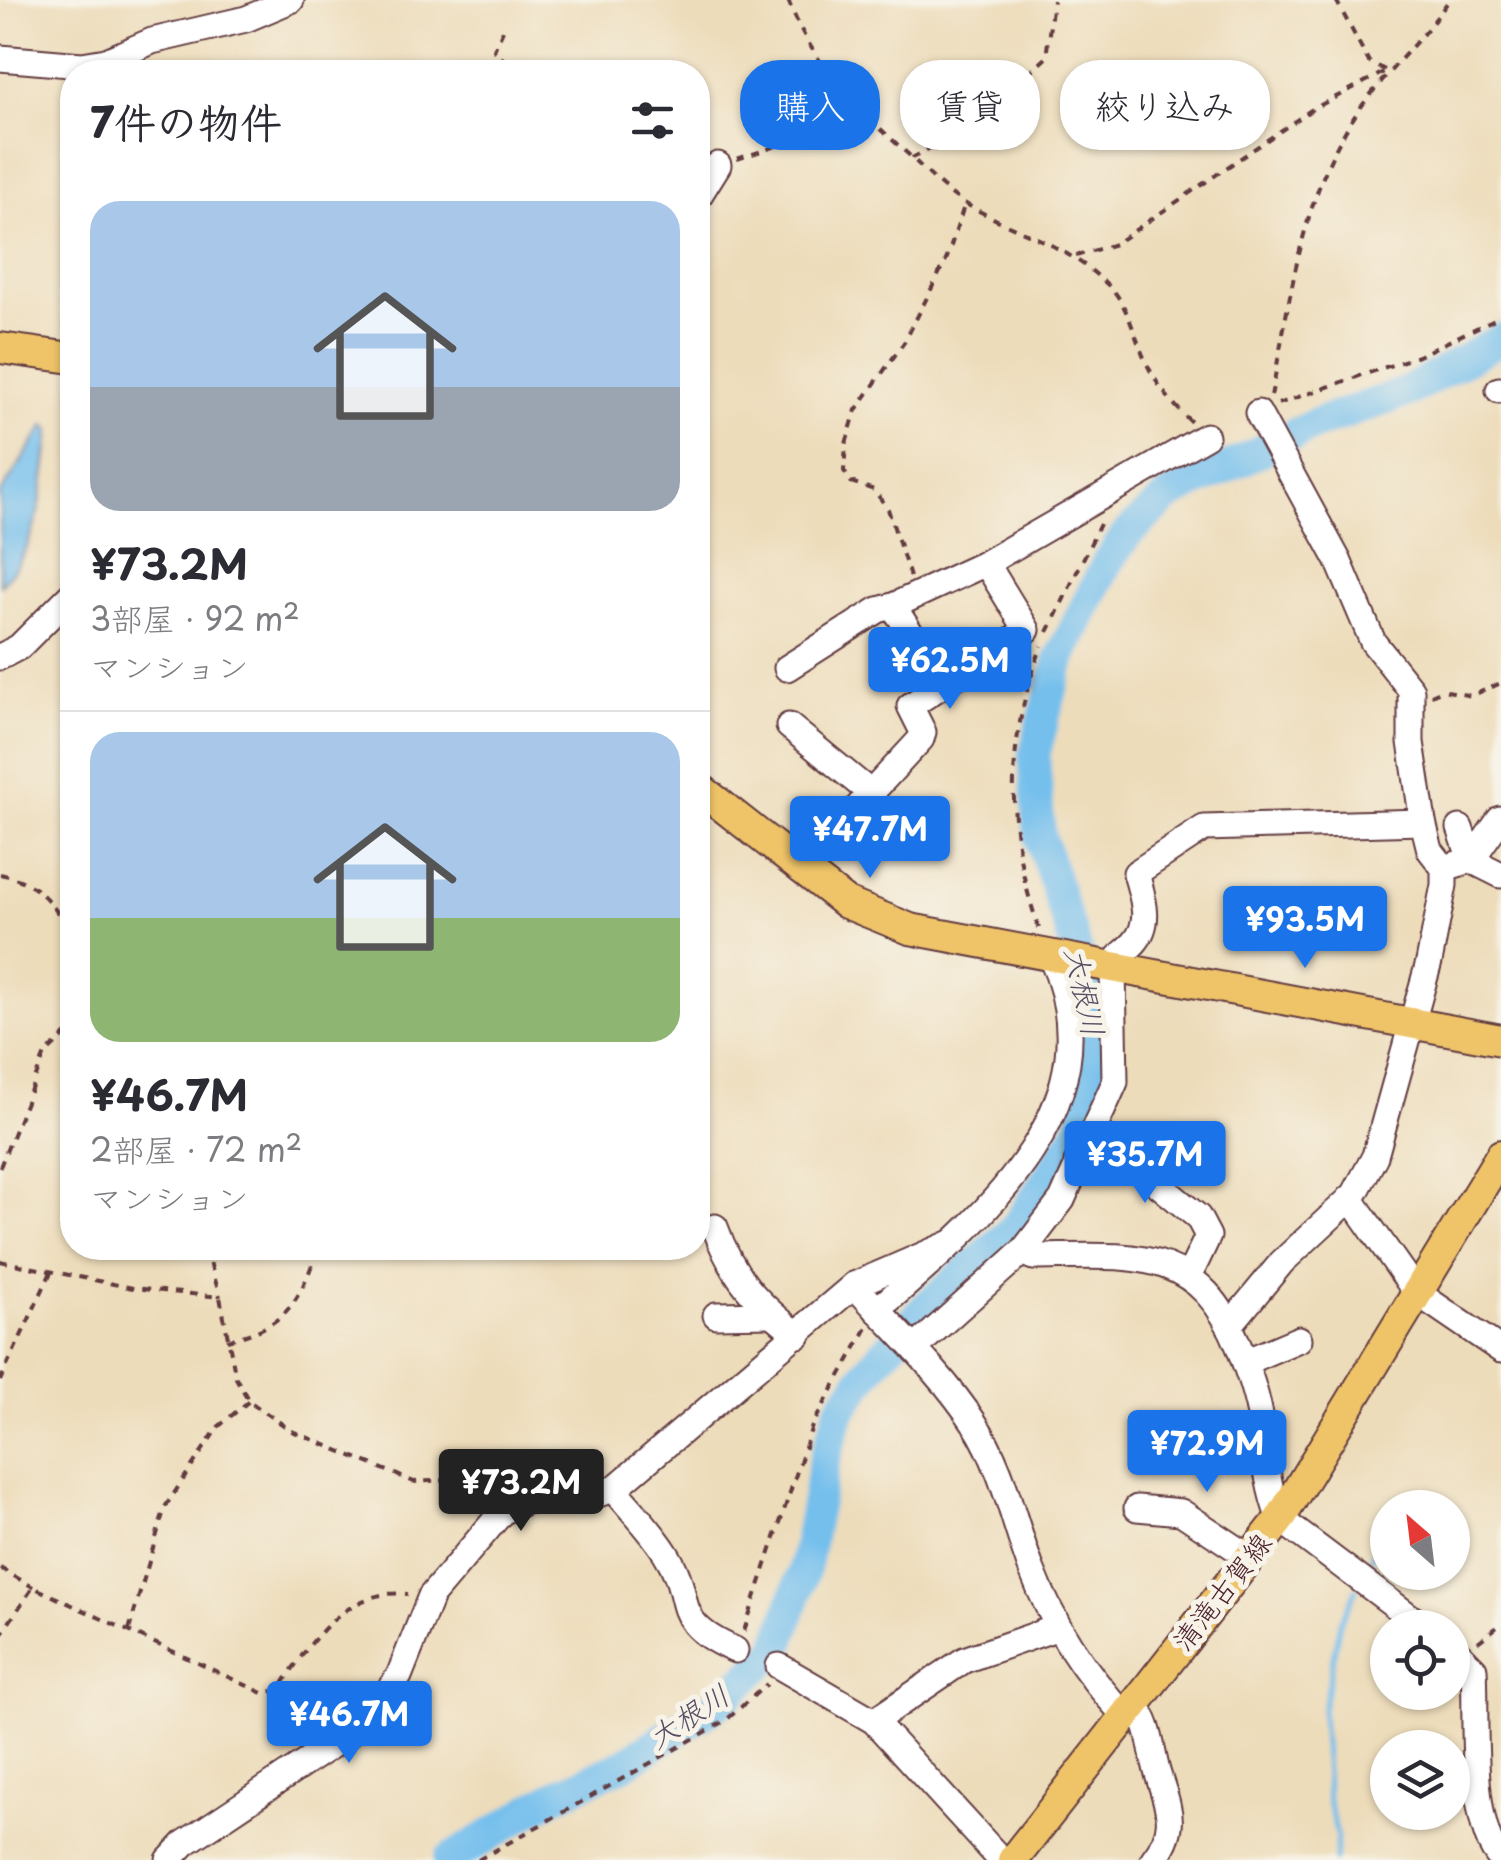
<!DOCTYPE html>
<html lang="ja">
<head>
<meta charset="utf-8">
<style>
	body { margin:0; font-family:"Playpen Sans","Klee One",sans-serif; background:#f7f7f7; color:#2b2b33; height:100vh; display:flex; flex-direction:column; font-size:38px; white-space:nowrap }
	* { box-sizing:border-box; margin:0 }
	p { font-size:32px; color:#7c7c81 }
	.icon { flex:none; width:55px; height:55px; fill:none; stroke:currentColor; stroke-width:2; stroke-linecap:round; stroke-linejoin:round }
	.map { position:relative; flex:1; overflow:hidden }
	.side { position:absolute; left:60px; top:60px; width:650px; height:1200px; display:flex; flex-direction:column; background:#fff; border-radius:40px; box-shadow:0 2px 8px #0004 }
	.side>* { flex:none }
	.top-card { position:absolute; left:740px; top:60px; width:610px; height:90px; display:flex; gap:20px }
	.needle { width:65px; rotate:332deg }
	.controls { position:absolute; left:1370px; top:1490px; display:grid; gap:20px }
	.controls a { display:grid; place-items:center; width:100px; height:100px; border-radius:50%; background:#fff; box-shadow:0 2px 8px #0004; font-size:50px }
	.price { position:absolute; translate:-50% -85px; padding:0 22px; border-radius:10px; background:#1a73e8; color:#fff; font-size:32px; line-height:65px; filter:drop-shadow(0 2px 5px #0008) }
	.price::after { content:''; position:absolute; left:50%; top:60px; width:30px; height:22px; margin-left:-15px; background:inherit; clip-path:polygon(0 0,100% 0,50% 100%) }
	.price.current { background:#222; color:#fff }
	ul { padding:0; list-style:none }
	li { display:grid; align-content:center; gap:20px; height:530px; padding:0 30px }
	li+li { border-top:2px solid #e1e1e2 }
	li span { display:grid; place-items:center; height:310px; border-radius:30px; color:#555 }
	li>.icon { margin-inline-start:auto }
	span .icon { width:180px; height:180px; fill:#fffc; stroke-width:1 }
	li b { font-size:42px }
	h2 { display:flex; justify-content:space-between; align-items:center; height:120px; padding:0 30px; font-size:42px }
	.tag { padding:0 35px; border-radius:40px; background:#fff; box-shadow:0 2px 8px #0004; font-size:35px; line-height:90px }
	.tag.current { background:#1a73e8; color:#fff }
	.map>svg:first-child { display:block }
</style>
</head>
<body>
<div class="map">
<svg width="1501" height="1860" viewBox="0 0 1501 1860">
	<rect width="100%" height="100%" fill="#f7f3e8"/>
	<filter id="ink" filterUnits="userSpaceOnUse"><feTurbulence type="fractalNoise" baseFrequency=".01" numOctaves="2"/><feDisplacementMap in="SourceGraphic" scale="20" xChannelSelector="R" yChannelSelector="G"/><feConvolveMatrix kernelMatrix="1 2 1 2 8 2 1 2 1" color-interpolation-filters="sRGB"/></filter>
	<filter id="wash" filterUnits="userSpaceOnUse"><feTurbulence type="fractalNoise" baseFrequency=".0048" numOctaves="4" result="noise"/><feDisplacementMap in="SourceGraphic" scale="40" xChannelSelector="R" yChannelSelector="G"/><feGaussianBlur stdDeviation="2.25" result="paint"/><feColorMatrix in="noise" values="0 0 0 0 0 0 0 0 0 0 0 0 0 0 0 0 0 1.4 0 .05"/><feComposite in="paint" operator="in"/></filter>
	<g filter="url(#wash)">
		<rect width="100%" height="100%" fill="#eddcba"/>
		<path fill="#74bfed" stroke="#5f6f8c" stroke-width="2.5" d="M45,425L50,430C43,485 42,545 0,585V494Z"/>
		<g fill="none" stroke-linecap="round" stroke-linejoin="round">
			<g stroke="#74bfed" stroke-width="5">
				<path d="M1364,1575L1378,1541"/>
				<path d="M1335,1860L1337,1835L1328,1802L1322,1714L1340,1622L1357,1589"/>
			</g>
			<path stroke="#74bfed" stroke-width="32" d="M449,1860L552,1797L622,1765L721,1702L778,1648L804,1570L824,1462L840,1411L871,1367L927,1306L1015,1228L1081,1126L1097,1045L1091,996L1040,837L1034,755L1061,656L1107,563L1128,533L1169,496L1313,425L1407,392L1501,339"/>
		</g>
	</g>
	<g filter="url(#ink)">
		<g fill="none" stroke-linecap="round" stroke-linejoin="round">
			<g stroke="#623b40" stroke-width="29">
				<g id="minor">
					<path d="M0,58L82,65L106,61L152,41L246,19L291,0"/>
					<path d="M698,197L718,165"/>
					<path d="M1499,390H1501"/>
					<path d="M0,657L19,647L72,594"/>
					<path d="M787,668L878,610L893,606"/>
					<path d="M943,683L893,606L986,563L1206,436"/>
					<path d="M789,726L873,795"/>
					<path d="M1460,828L1471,860"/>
					<path d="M1471,860L1500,819"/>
					<path d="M1444,868L1471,860L1501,875"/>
					<path d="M800,870L921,739L923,732L910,706L1027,630L986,563"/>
					<path d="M1077,1163L1131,1162L1198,1217L1208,1236L1190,1274"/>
					<path d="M1350,1198L1416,1292L1501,1350"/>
					<path d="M715,1227C733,1278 756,1302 798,1335"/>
					<path d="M1023,1251L1033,1257C1130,1256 1198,1244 1239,1347C1248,1371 1257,1395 1261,1421C1265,1456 1267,1487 1280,1519L1425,1628"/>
					<path d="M854,1285C896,1331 941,1372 975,1424C1003,1468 1013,1520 1031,1568C1053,1625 1083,1671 1125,1716"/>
					<path d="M877,1310C978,1222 1120,1108 1051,957"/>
					<path d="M716,1315L771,1314"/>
					<path d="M1230,1325L1282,1262L1354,1195L1375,1156L1429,962L1444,885V868L1430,850L1423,822L1411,742V690L1373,642L1338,560L1258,413"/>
					<path d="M916,1347L1023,1251L1062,1200L1115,1082L1113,967C1118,954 1125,953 1134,943C1153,922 1142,896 1136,873L1204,828L1423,822"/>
					<path d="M1245,1362L1299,1339"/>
					<path d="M614,1489C631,1510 651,1530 665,1552C697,1601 666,1620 735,1650"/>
					<path d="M1137,1508L1181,1512L1249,1557"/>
					<path d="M1452,1647L1474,1669C1477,1717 1468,1826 1501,1859"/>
					<path d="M779,1666L874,1721L1001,1860"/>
					<path d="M1134,1703C1151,1726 1150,1745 1157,1771C1168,1808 1180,1826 1153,1860"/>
					<path d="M874,1721L964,1660L1056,1628"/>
					<path d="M169,1860L185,1843L344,1737L376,1708L399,1676L431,1596L502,1512L528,1500L582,1499L614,1489L854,1285L956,1241"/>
				</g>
			</g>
			<g stroke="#623b40" stroke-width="34">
				<g id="major">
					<path d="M0,348L72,358"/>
					<path d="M698,787L846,903L910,929L1501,1040"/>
					<path d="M1013,1860L1280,1519L1501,1155"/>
				</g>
			</g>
			<g stroke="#623b40" stroke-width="4" stroke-dasharray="8 8" stroke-linecap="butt">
				<path d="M788,0C812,65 858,109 908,154C927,172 944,191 966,204C1019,234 1064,242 1110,287C1130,307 1136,345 1150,370C1161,391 1175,406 1192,423"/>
				<path d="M1336,0L1369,62L1387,71"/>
				<path d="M503,30L494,50L508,64L531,72"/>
				<path d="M912,158L968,127L1046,58L1053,0"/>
				<path d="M737,159L866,117"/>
				<path d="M1076,256L1115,244L1311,110L1384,72"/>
				<path d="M1271,396C1290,304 1299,207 1349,125C1378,78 1419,45 1449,0"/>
				<path d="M1278,404L1418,356L1501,316"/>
				<path d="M910,577L888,509L874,490L851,482L844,471L846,444L856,410L905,341L947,258L965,203"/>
				<path d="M1048,632L1100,524"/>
				<path d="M1431,695L1443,690L1471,696L1501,683"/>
				<path d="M0,874C39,882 52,903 72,935"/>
				<path d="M1039,928C1005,833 1005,739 1042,646"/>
				<path d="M0,1167L45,1054L72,1029"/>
				<path d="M206,1248L220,1297"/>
				<path d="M0,1261L133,1288L220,1297L236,1378L249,1401L292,1431L414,1482L465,1479L505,1469L583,1476"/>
				<path d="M227,1340C286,1327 299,1303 318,1248"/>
				<path d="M0,1381L51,1272"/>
				<path d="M0,1568L33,1587"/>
				<path d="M129,1630L165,1507L218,1427L249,1401"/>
				<path d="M744,1631L812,1426L868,1326"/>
				<path d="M0,1636L33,1587L263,1693L279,1690C308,1644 346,1587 408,1594"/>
				<path d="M1478,1642L1501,1624"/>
				<path d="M478,1860L725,1721L767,1684"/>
			</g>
			<use href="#minor" stroke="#fff" stroke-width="25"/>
			<use href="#major" stroke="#efc469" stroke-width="30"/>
		</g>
	</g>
	<g text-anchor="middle" stroke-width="10" stroke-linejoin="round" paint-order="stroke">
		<g font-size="28" fill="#4a1f2b" stroke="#f7f3e8">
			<text transform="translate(1222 1592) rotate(-52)" y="10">清滝古賀線</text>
		</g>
		<g font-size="30" font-style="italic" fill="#574f65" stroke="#f7f3e8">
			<text transform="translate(1084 992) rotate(78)" y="10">大根川</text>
			<text transform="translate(689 1717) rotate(-33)" y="10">大根川</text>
		</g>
	</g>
</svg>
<div class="controls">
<a><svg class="needle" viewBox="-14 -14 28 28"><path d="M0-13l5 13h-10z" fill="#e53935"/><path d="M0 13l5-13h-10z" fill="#7c7c81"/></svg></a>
<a><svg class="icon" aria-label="locate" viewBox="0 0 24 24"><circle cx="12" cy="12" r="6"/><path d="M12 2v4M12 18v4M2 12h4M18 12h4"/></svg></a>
<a><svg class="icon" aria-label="layers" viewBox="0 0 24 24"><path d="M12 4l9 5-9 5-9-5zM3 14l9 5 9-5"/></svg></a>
</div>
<b class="price" style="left:950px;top:712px">¥62.5M</b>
<b class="price" style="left:870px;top:881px">¥47.7M</b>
<b class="price" style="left:1305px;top:971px">¥93.5M</b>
<b class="price" style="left:1145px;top:1206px">¥35.7M</b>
<b class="price" style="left:1207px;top:1495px">¥72.9M</b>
<b class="price current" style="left:521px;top:1534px">¥73.2M</b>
<b class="price" style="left:349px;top:1766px">¥46.7M</b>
<div class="top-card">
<a class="tag current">購入</a>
<a class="tag">賃貸</a>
<a class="tag">絞り込み</a>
</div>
<section class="side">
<h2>7件の物件<svg class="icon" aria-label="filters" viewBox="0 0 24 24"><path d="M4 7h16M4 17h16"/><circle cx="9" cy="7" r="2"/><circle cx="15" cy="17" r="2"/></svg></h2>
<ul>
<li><span style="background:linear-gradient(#a9c7e8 60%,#9aa5b1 0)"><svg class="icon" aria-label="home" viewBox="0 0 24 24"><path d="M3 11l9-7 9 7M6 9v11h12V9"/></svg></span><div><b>¥73.2M</b><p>3部屋 · 92 m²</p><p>マンション</p></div></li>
<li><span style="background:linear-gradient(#a9c7e8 60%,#8fb573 0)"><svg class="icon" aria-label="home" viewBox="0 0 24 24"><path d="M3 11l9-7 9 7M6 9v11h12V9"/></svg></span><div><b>¥46.7M</b><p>2部屋 · 72 m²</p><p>マンション</p></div></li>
</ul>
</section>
</div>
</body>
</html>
